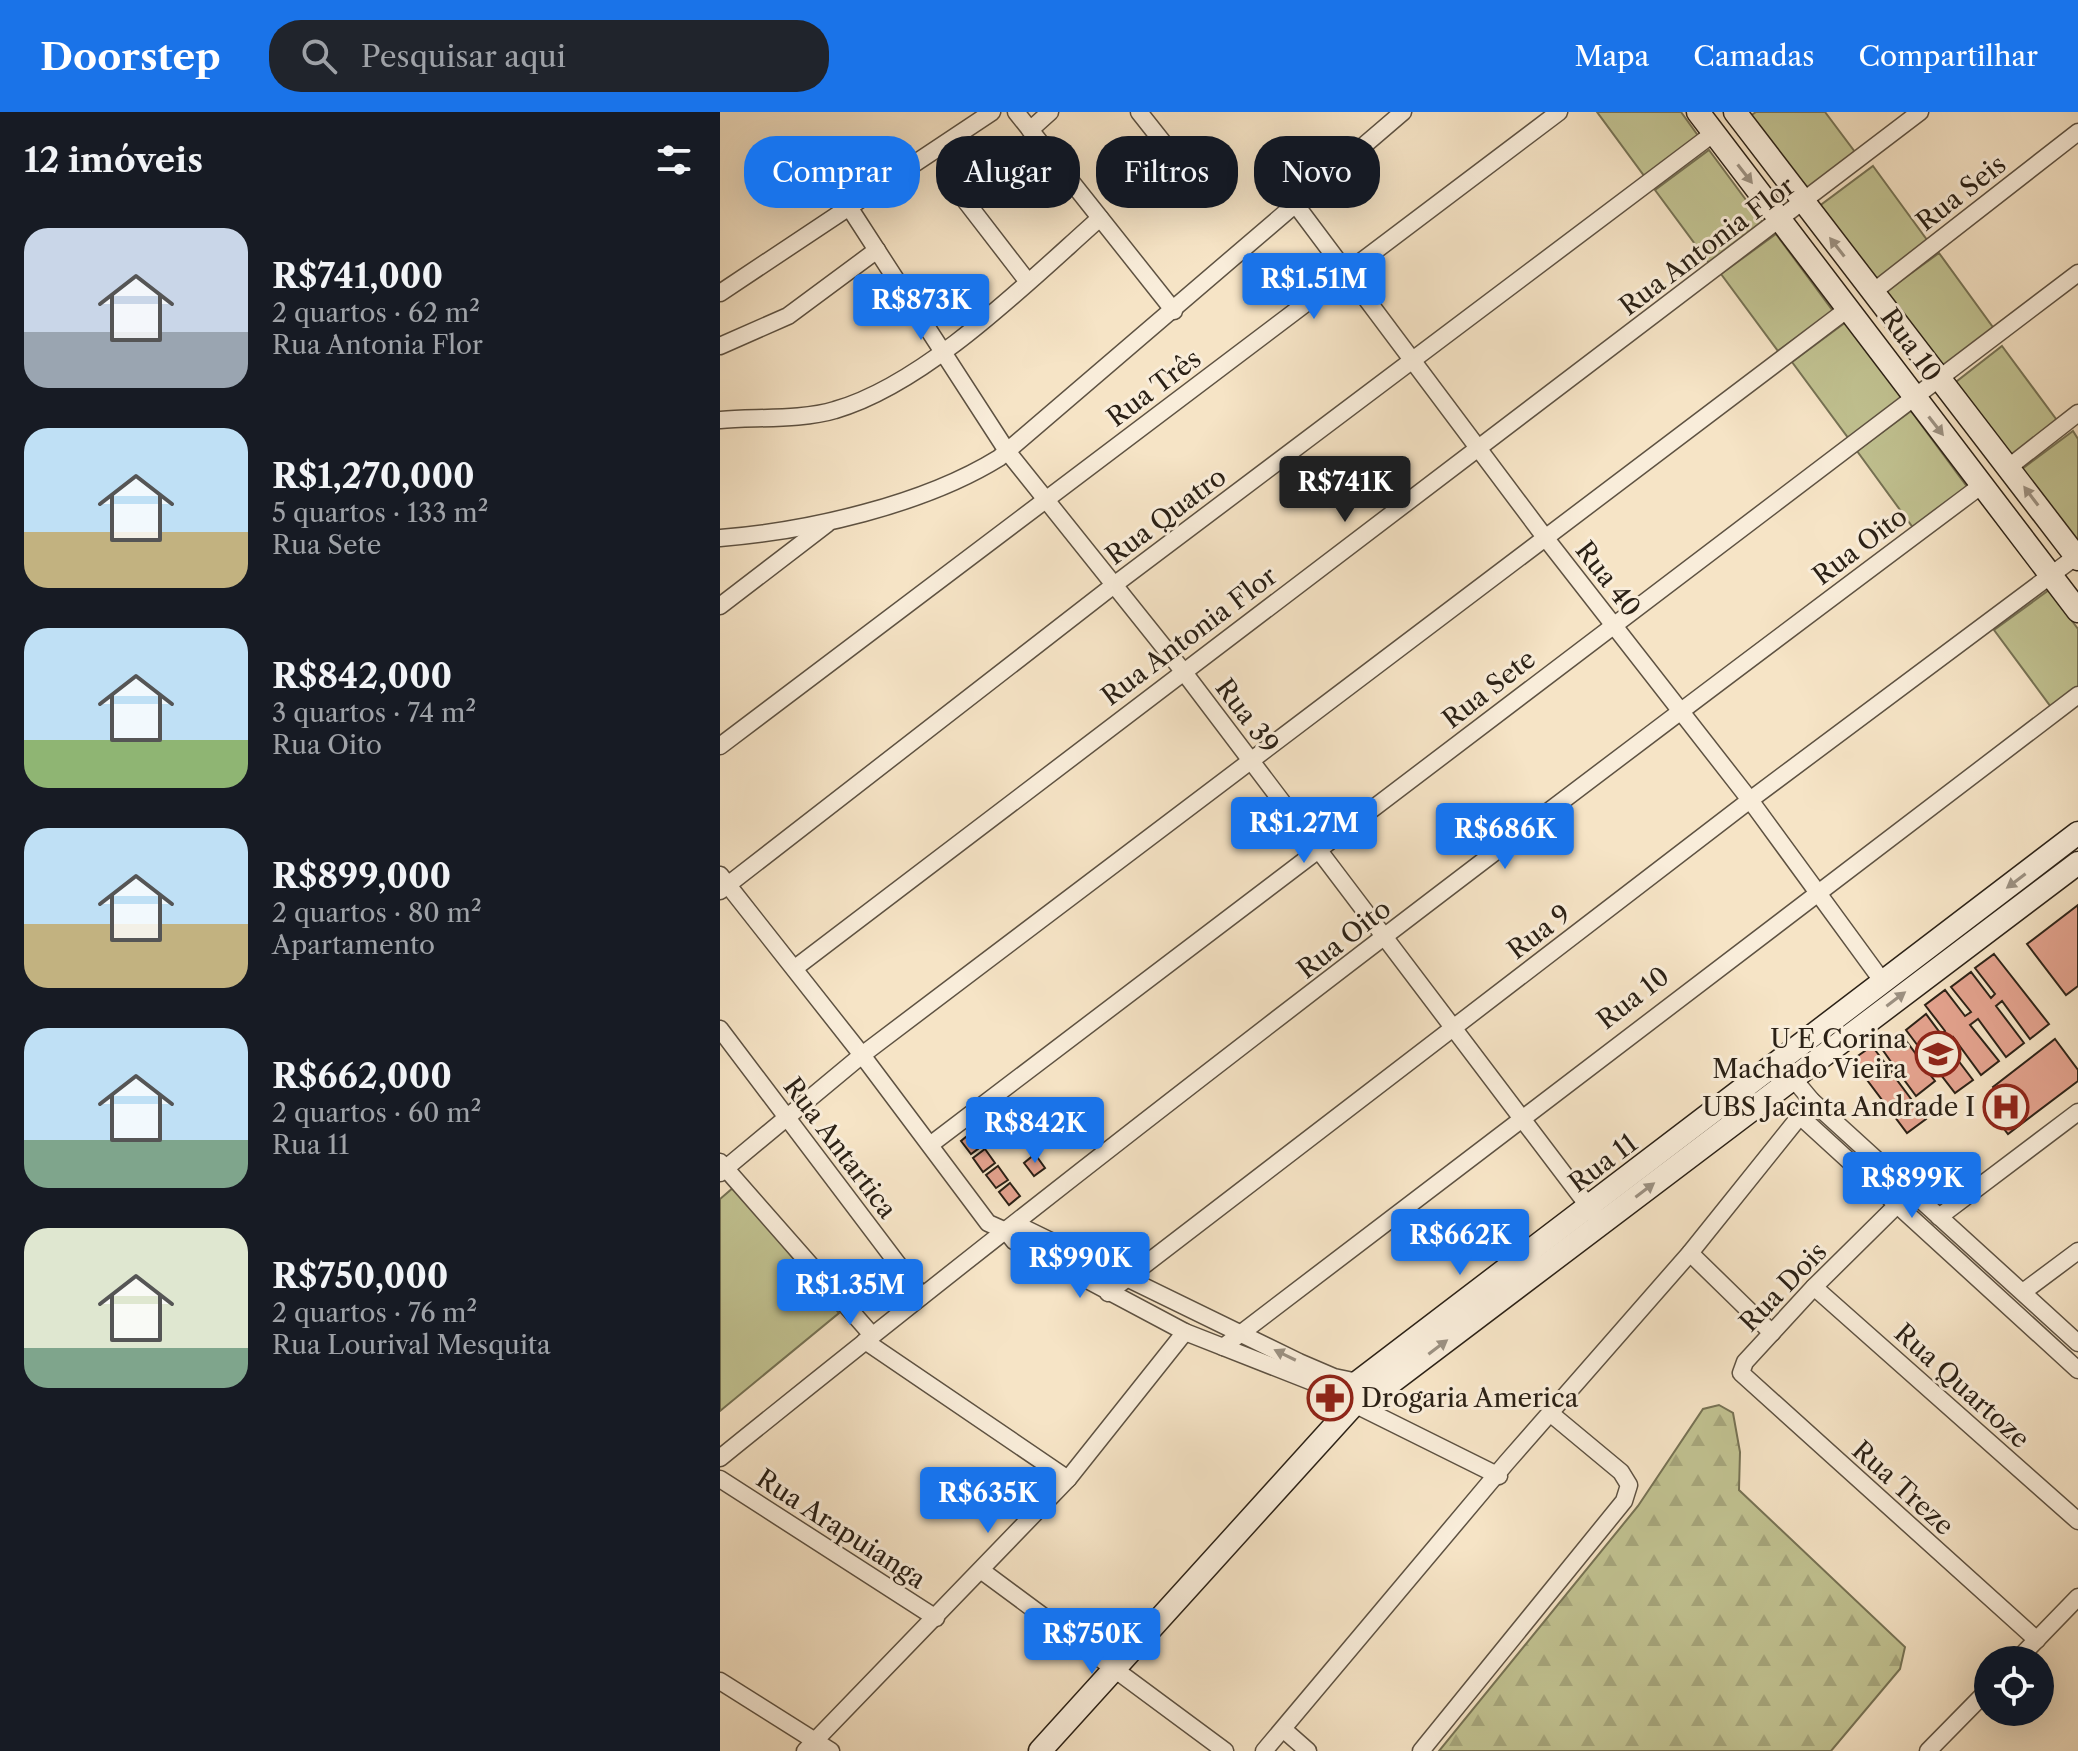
<!DOCTYPE html>
<html lang="pt">
<head>
<meta charset="utf-8">
<style>
	body { margin:0; font-family:"Libre Caslon Text",serif; background:#20242c; color:#f1f3f6; height:100vh; display:flex; flex-direction:column; font-size:30px; white-space:nowrap }
	* { box-sizing:border-box; margin:0 }
	p { font-size:26px; color:#9ea1a6 }
	.icon { flex:none; width:44px; height:44px; fill:none; stroke:currentColor; stroke-width:2; stroke-linecap:round; stroke-linejoin:round }
	.map { position:relative; flex:1; overflow:hidden }
	.details { display:flex; flex-direction:column; background:#171b24; width:720px }
	.details>* { flex:none }
	.guide { position:absolute; left:24px; top:24px; width:760px; height:72px; display:flex; gap:16px }
	.fabs { position:absolute; left:1254px; top:1534px; display:grid; gap:16px }
	.fabs a { display:grid; place-items:center; width:80px; height:80px; border-radius:50%; background:#171b24; box-shadow:0 8px 32px #0002; font-size:40px }
	.price { position:absolute; translate:-50% -68px; padding:0 18px; border-radius:8px; background:#1a73e8; color:#fff; font-size:26px; line-height:52px; filter:drop-shadow(0 2px 4px #0008) }
	.price::after { content:''; position:absolute; left:50%; top:48px; width:24px; height:18px; margin-left:-12px; background:inherit; clip-path:polygon(0 0,100% 0,50% 100%) }
	.price.selected { background:#222; color:#fff }
	ul { padding:0; list-style:none }
	li { display:flex; align-items:center; gap:24px; height:200px; padding:0 24px }
	li span { display:grid; place-items:center; flex:none; width:224px; height:160px; border-radius:24px; color:#555 }
	li>.icon { margin-inline-start:auto }
	span .icon { width:96px; height:96px; fill:#fffc; stroke-width:1 }
	li b { font-size:34px }
	h2 { display:flex; justify-content:space-between; align-items:center; height:96px; padding:0 24px; font-size:34px }
	.pill { padding:0 28px; border-radius:32px; background:#171b24; box-shadow:0 8px 32px #0002; font-size:28px; line-height:72px }
	.pill.selected { background:#1a73e8; color:#fff }
	header { display:flex; align-items:center; gap:48px; box-sizing:border-box; height:112px; padding:0 40px; background:#1a73e8; color:#fff }
	header strong { font-size:38px }
	nav { display:flex; gap:44px; margin-inline-start:auto; font-size:28px }
	.search { width:560px; height:72px; background:#20242c; display:flex; align-items:center; gap:20px; box-sizing:border-box; padding:0 28px; border-radius:32px; color:#9ea1a6; font-size:30px }
	main { display:flex; flex:1; min-height:0 }
	.map>svg:first-child { display:block }
</style>
</head>
<body>
<header>
<strong>Doorstep</strong>
<div class="search"><svg class="icon" aria-label="search" viewBox="0 0 24 24"><circle cx="10" cy="10" r="6"/><path d="M15 15l6 6"/></svg>Pesquisar aqui</div>
<nav><a>Mapa</a><a>Camadas</a><a>Compartilhar</a></nav>
</header>
<main>
<section class="details">
<h2>12 imóveis<svg class="icon" aria-label="filters" viewBox="0 0 24 24"><path d="M4 7h16M4 17h16"/><circle cx="9" cy="7" r="2"/><circle cx="15" cy="17" r="2"/></svg></h2>
<ul>
<li><span style="background:linear-gradient(#c9d6e8 65%,#9aa5b1 0)"><svg class="icon" aria-label="home" viewBox="0 0 24 24"><path d="M3 11l9-7 9 7M6 9v11h12V9"/></svg></span><div><b>R$741,000</b><p>2 quartos · 62 m²</p><p>Rua Antonia Flor</p></div></li>
<li><span style="background:linear-gradient(#bfe0f5 65%,#c2b280 0)"><svg class="icon" aria-label="home" viewBox="0 0 24 24"><path d="M3 11l9-7 9 7M6 9v11h12V9"/></svg></span><div><b>R$1,270,000</b><p>5 quartos · 133 m²</p><p>Rua Sete</p></div></li>
<li><span style="background:linear-gradient(#bfe0f5 70%,#8fb573 0)"><svg class="icon" aria-label="home" viewBox="0 0 24 24"><path d="M3 11l9-7 9 7M6 9v11h12V9"/></svg></span><div><b>R$842,000</b><p>3 quartos · 74 m²</p><p>Rua Oito</p></div></li>
<li><span style="background:linear-gradient(#bfe0f5 60%,#c2b280 0)"><svg class="icon" aria-label="home" viewBox="0 0 24 24"><path d="M3 11l9-7 9 7M6 9v11h12V9"/></svg></span><div><b>R$899,000</b><p>2 quartos · 80 m²</p><p>Apartamento</p></div></li>
<li><span style="background:linear-gradient(#bfe0f5 70%,#7fa58c 0)"><svg class="icon" aria-label="home" viewBox="0 0 24 24"><path d="M3 11l9-7 9 7M6 9v11h12V9"/></svg></span><div><b>R$662,000</b><p>2 quartos · 60 m²</p><p>Rua 11</p></div></li>
<li><span style="background:linear-gradient(#dfe7d0 75%,#7fa58c 0)"><svg class="icon" aria-label="home" viewBox="0 0 24 24"><path d="M3 11l9-7 9 7M6 9v11h12V9"/></svg></span><div><b>R$750,000</b><p>2 quartos · 76 m²</p><p>Rua Lourival Mesquita</p></div></li>
</ul>
</section>
<div class="map">
<svg width="1358" height="1639" viewBox="0 0 1358 1639">
	<defs>
		<pattern id="forest-firs" width="22" height="20" patternUnits="userSpaceOnUse" patternTransform="scale(2)"><rect width="22" height="20" fill="#c1c291"/><path d="M5 1l3.5 6h-7zM16 11l3.5 6h-7z" fill="#a6a67c"/></pattern>
	</defs>
	<rect width="100%" height="100%" fill="#f6e4c6"/>
	<filter id="stains"><feTurbulence type="fractalNoise" baseFrequency=".0025" numOctaves="4"/><feColorMatrix values="0 0 0 0 .2 0 0 0 0 .09 0 0 0 0 .02 0 0 0 .5 -.17"/></filter>
	<radialGradient id="worn" r=".72"><stop offset=".6" stop-color="#630" stop-opacity="0"/><stop offset="1" stop-color="#630" stop-opacity=".3"/></radialGradient>
	<g fill="#c1c291" stroke="#767254" stroke-width="2">
		<path d="M877,0H961L979,25L925,65Z"/>
		<path d="M1036,0H1105L1138,44L1083,84L1026,7Z"/>
		<path d="M989,38L1046,115L992,155L935,78Z"/>
		<path d="M1153,54L1210,132L1155,172L1098,95Z"/>
		<path d="M1056,122L1113,199L1058,239L1001,162Z"/>
		<path d="M1219,141L1275,218L1221,259L1164,181Z"/>
		<path d="M1126,210L1183,287L1129,327L1072,250Z"/>
		<path d="M1282,234L1339,311L1289,348L1232,273Z"/>
		<path d="M1191,299L1248,376L1194,417L1137,339Z"/>
		<path d="M1353,319L1358,327V435L1298,360Z"/>
		<path d="M1329,478L1358,517V575L1331,595L1274,518Z"/>
		<path d="M14,1075L119,1201L0,1299V1087Z"/>
	</g>
	<path fill="url(#forest-firs)" stroke="#767254" stroke-width="2" d="M999,1293L1013,1301L1020,1340L1019,1378L1185,1535L1180,1557L1111,1639H719L918,1394L983,1297Z"/>
	<g fill="#e5a38f" stroke="#2b2116" stroke-width="2">
		<path d="M1358,793V874L1346,883L1307,832Z"/>
		<path d="M1274,842L1329,912L1310,927L1282,889L1276,894L1304,931L1286,945L1258,907L1250,913L1279,949L1261,963L1233,925L1225,931L1253,968L1235,981L1207,945L1201,951L1215,969L1196,984L1182,965L1177,968L1206,1007L1187,1021L1132,948L1152,934L1172,960L1176,957L1162,937L1181,922L1196,942L1201,938L1186,918L1206,902L1221,922L1225,919L1205,893L1225,878L1245,904L1251,900L1231,875L1251,860L1271,886L1275,882L1255,856Z"/>
		<path d="M1335,927L1358,958V969L1288,1022L1270,999L1283,989L1273,975Z"/>
		<path d="M285,1002L295,1015L283,1024L273,1010Z"/>
		<path d="M252,1020L262,1034L251,1042L241,1029Z"/>
		<path d="M265,1037L275,1051L263,1060L253,1046Z"/>
		<path d="M315,1042L325,1056L314,1064L304,1051Z"/>
		<path d="M278,1054L288,1068L276,1076L266,1063Z"/>
		<path d="M290,1071L300,1084L289,1093L279,1080Z"/>
	</g>
	<g fill="none" stroke-linecap="round" stroke-linejoin="round">
		<g stroke="#5e5242" stroke-width="19">
			<g id="street">
				<path d="M296,0L454,199"/>
				<path d="M419,0L472,67"/>
				<path d="M310,18L330,0"/>
				<path d="M244,87L308,170"/>
				<path d="M576,93L824,424L1030,688L1163,870"/>
				<path d="M129,95L287,339L463,559L875,1103"/>
				<path d="M1153,180L1358,20"/>
				<path d="M0,181L272,0"/>
				<path d="M0,234L68,204L157,138"/>
				<path d="M0,308C34,305 83,308 115,298C206,272 309,169 380,106"/>
				<path d="M1289,355L1358,301"/>
				<path d="M0,426C88,419 203,393 279,346L683,0"/>
				<path d="M0,494L107,412"/>
				<path d="M0,634L839,0"/>
				<path d="M0,763L142,943L268,1111L286,1119"/>
				<path d="M0,779L394,473L994,21"/>
				<path d="M75,856L1200,0"/>
				<path d="M0,917L202,1184"/>
				<path d="M1066,958L1092,989L1358,1231"/>
				<path d="M1081,1005L1358,1258"/>
				<path d="M210,1033L1358,161"/>
				<path d="M0,1050L152,1223"/>
				<path d="M0,1061L142,943L1129,196"/>
				<path d="M1176,1094L1094,1175L1025,1250L1021,1261L1317,1528"/>
				<path d="M1219,1105L1358,1000"/>
				<path d="M286,1119L294,1129L465,1220L638,1288"/>
				<path d="M286,1119L304,1116L579,1250L614,1265L638,1270"/>
				<path d="M970,1141L1052,1221"/>
				<path d="M1094,1175L1358,1409"/>
				<path d="M1303,1180L1358,1139"/>
				<path d="M388,1181L1030,688L1358,443"/>
				<path d="M145,1229L348,1367"/>
				<path d="M503,1235L1358,583"/>
				<path d="M636,1293L779,1364"/>
				<path d="M0,1346C413,1012 837,691 1262,373"/>
				<path d="M0,1367L216,1506"/>
				<path d="M262,1459L505,1639"/>
				<path d="M1297,1548L1358,1485"/>
				<path d="M0,1569L111,1639"/>
				<path d="M563,1617L588,1639"/>
				<path d="M85,1639L348,1367L465,1220"/>
				<path d="M544,1639L787,1350L970,1141L1092,989"/>
				<path d="M701,1639L904,1389L909,1373L901,1360L830,1301"/>
				<path d="M1208,1639L1268,1578"/>
			</g>
		</g>
		<g stroke="#2b2116" stroke-width="25">
			<g id="secondary">
				<path d="M978,0L1358,499"/>
				<path d="M1015,0L1358,447"/>
				<path d="M638,1288V1270L1358,721"/>
				<path d="M638,1288L652,1285L1358,751"/>
				<path d="M320,1639L638,1288"/>
			</g>
		</g>
		<use href="#street" stroke="#f9edda" stroke-width="16"/>
		<use href="#secondary" stroke="#f9edda" stroke-width="22"/>
	</g>
	<defs><path id="oneway-solid" d="M-6-.8H1V-3.2L6.5 0L1 3.2V.8H-6Z" transform="scale(2)"/></defs>
	<g fill="#9c9182">
		<use href="#oneway-solid" transform="translate(1025 62) rotate(52)"/>
		<use href="#oneway-solid" transform="translate(1117 135) rotate(-128)"/>
		<use href="#oneway-solid" transform="translate(1216 314) rotate(52)"/>
		<use href="#oneway-solid" transform="translate(1311 384) rotate(-127)"/>
		<use href="#oneway-solid" transform="translate(1296 769) rotate(143)"/>
		<use href="#oneway-solid" transform="translate(1176 887) rotate(-37)"/>
		<use href="#oneway-solid" transform="translate(925 1078) rotate(-37)"/>
		<use href="#oneway-solid" transform="translate(718 1235) rotate(-37)"/>
		<use href="#oneway-solid" transform="translate(565 1243) rotate(-154)"/>
	</g>
	<defs>
		<g id="school-ring" transform="scale(2.3)"><circle r="9.5" fill="#f9edda" stroke="#8f2418" stroke-width="1.5"/><path d="M0-5L7-2L0 1L-7-2ZM-4 1L0 2.5L4 1V4Q0 6-4 4Z" fill="#8f2418"/></g>
		<g id="hospital-ring" transform="scale(2.3)"><circle r="9.5" fill="#f9edda" stroke="#8f2418" stroke-width="1.5"/><path d="M-5-5h3v3.5h4V-5h3V5h-3V1.5h-4V5h-3Z" fill="#8f2418"/></g>
		<g id="pharmacy-ring" transform="scale(2.3)"><circle r="9.5" fill="#f9edda" stroke="#8f2418" stroke-width="1.5"/><path d="M-2-6h4v4h4v4h-4v4h-4v-4h-4v-4h4Z" fill="#8f2418"/></g>
	</defs>
	<g fill-rule="evenodd">
		<use href="#school-ring" x="1218" y="942"/>
		<use href="#hospital-ring" x="1286" y="995"/>
		<use href="#pharmacy-ring" x="610" y="1286"/>
	</g>
	<g text-anchor="middle" stroke-width="6" stroke-linejoin="round" paint-order="stroke">
		<g font-size="26" fill="#2b2116" stroke="#f9edda">
			<text transform="translate(1241 81) rotate(-38)" y="9">Rua Seis</text>
			<text transform="translate(987 134) rotate(-37)" y="9">Rua Antonia Flor</text>
			<text transform="translate(1191 233) rotate(54)" y="9">Rua 10</text>
			<text transform="translate(434 276) rotate(-37)" y="9">Rua Três</text>
			<text transform="translate(446 404) rotate(-37)" y="9">Rua Quatro</text>
			<text transform="translate(1140 434) rotate(-37)" y="9">Rua Oito</text>
			<text transform="translate(888 467) rotate(52)" y="9">Rua 40</text>
			<text transform="translate(469 524) rotate(-37)" y="9">Rua Antonia Flor</text>
			<text transform="translate(769 577) rotate(-38)" y="9">Rua Sete</text>
			<text transform="translate(527 604) rotate(53)" y="9">Rua 39</text>
			<text transform="translate(819 820) rotate(-37)" y="9">Rua 9</text>
			<text transform="translate(624 827) rotate(-38)" y="9">Rua Oito</text>
			<text transform="translate(913 886) rotate(-38)" y="9">Rua 10</text>
			<text transform="translate(120 1036) rotate(53)" y="9">Rua Antartica</text>
			<text transform="translate(883 1051) rotate(-37)" y="9">Rua 11</text>
			<text transform="translate(1063 1175) rotate(-46)" y="9">Rua Dois</text>
			<text transform="translate(1242 1274) rotate(42)" y="9">Rua Quartoze</text>
			<text transform="translate(1183 1376) rotate(42)" y="9">Rua Treze</text>
			<text transform="translate(121 1417) rotate(33)" y="9">Rua Arapuianga</text>
		</g>
		<g font-size="26" fill="#2b2116" stroke="#f9edda" text-anchor="end">
			<text x="1187" y="936">U E Corina<tspan x="1187" dy="30">Machado Vieira</tspan></text>
			<text x="1255" y="1004">UBS Jacinta Andrade I</text>
			<text x="641" y="1295" text-anchor="start">Drogaria America</text>
		</g>
	</g>
	<rect width="100%" height="100%" filter="url(#stains)"/>
	<rect width="100%" height="100%" fill="url(#worn)"/>
</svg>
<div class="fabs">
<a><svg class="icon" aria-label="locate" viewBox="0 0 24 24"><circle cx="12" cy="12" r="6"/><path d="M12 2v4M12 18v4M2 12h4M18 12h4"/></svg></a>
</div>
<b class="price" style="left:594px;top:209px">R$1.51M</b>
<b class="price" style="left:201px;top:230px">R$873K</b>
<b class="price selected" style="left:625px;top:412px">R$741K</b>
<b class="price" style="left:584px;top:753px">R$1.27M</b>
<b class="price" style="left:785px;top:759px">R$686K</b>
<b class="price" style="left:315px;top:1053px">R$842K</b>
<b class="price" style="left:1192px;top:1108px">R$899K</b>
<b class="price" style="left:740px;top:1165px">R$662K</b>
<b class="price" style="left:360px;top:1188px">R$990K</b>
<b class="price" style="left:130px;top:1215px">R$1.35M</b>
<b class="price" style="left:268px;top:1423px">R$635K</b>
<b class="price" style="left:372px;top:1564px">R$750K</b>
<div class="guide">
<a class="pill selected">Comprar</a>
<a class="pill">Alugar</a>
<a class="pill">Filtros</a>
<a class="pill">Novo</a>
</div>
</div>
</main>
</body>
</html>
